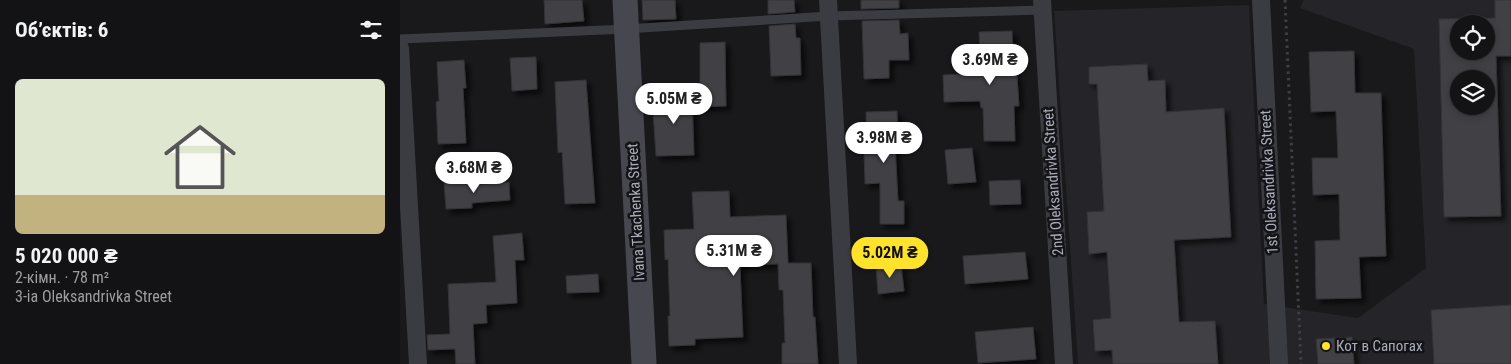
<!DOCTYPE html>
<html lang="uk">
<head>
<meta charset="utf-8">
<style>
	body { margin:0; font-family:"Roboto Condensed",sans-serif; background:#202022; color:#f1f3f6; height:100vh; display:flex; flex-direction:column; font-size:19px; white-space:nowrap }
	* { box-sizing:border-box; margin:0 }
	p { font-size:16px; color:#9d9ea0 }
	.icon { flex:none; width:28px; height:28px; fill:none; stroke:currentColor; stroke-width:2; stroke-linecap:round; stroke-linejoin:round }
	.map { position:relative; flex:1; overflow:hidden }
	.panel { display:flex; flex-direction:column; background:#131214; width:400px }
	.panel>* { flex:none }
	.tools { position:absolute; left:1050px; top:15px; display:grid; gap:10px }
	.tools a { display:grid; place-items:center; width:45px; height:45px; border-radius:50%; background:#131214; box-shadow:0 2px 8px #0003,0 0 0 1px #323234; font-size:25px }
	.price { position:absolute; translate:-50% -42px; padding:0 11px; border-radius:18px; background:#fff; color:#222; font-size:16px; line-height:32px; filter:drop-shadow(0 1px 2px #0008) }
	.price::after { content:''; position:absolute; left:50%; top:30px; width:15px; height:11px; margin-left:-8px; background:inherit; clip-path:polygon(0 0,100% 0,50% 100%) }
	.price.active { background:#ffe22c; color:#111 }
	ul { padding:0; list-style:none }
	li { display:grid; align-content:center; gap:10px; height:265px; padding:0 15px }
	li span { display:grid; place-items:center; height:155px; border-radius:8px; color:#555 }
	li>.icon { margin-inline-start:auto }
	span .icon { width:90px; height:90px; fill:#fffc; stroke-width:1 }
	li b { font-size:21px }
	h2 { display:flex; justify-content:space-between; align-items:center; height:60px; padding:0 15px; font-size:21px }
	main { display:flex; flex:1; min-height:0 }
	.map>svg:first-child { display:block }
</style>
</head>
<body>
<main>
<section class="panel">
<h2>Об’єктів: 6<svg class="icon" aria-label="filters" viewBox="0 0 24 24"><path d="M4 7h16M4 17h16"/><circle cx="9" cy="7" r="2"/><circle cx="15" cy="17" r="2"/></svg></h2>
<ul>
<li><span style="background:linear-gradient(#dfe7d0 75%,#c2b280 0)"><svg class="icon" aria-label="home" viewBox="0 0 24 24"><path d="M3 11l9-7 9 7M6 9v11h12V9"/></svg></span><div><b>5 020 000 ₴</b><p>2-кімн. · 78 m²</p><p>3-ia Oleksandrivka Street</p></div></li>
</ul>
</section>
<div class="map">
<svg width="1111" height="364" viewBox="0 0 1111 364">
	<defs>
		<filter id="shadow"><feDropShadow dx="4.5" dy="4.5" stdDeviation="2.5" flood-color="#0009"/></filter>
	</defs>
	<rect width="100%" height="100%" fill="#19181b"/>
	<path fill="#252428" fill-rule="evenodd" d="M904,0H1111V364H678L654,11L849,5L864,304L958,318L1026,268L1014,49L900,8ZM1059,24H1086V51H1059ZM1059,79H1086V106H1059Z"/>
	<g fill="#404045" stroke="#333237" fill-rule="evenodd" filter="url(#shadow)">
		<path d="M144,0H182L184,21L145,24Z"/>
		<path d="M242,0H275L276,19L243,20Z"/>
		<path d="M368,0H394L395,12L368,14Z"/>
		<path d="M461,0H499V8L461,9Z"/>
		<path d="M1095,0H1111V56H1096L1101,216L1044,217L1039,19L1095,18ZM1059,24H1086V51H1059ZM1059,79H1086V106H1059Z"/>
		<path d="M499,20L500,34L508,33L509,60H489V78L464,79L462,21Z"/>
		<path d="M395,24L396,38H400L401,75L371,76L369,26Z"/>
		<path d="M612,31L614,76H617L619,106H614L615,141H584L583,108H581L580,101L544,102L543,75L581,73L579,32Z"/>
		<path d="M325,42L326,106L300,107V43Z"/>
		<path d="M954,51L955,93H981L986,256L959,257L961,298L916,299L915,241L940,240L939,194L913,195L912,158H938L936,111L911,112L909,52Z"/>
		<path d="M136,57L137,89L112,91L110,58Z"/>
		<path d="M64,60L66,88H63L66,143L38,144L36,102L39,101L37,62Z"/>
		<path d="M747,64L748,81L765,80L766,112L824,108L831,237L774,240L779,322L815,321L818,364H713L712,350L695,351L693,320L711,318L707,252L689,254L687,212L704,211L697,84H689V67Z"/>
		<path d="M186,80L195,203L165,204L162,152L158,153L155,82Z"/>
		<path d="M292,95L294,155L256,156L252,97Z"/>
		<path d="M497,111L498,144H495L498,201H504V224H480V183L465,184L464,152H467L466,112Z"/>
		<path d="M572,148L576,182L548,184L545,150Z"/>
		<path d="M620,180L621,204L590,205L589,181Z"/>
		<path d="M70,181V185L109,182L110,200L72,203V208L46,209L44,183Z"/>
		<path d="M329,191L330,217L386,215L388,263H411L413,317H415L418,364H382V343H385L383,290H379L378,264L342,265V267H340L343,337L295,339V345L269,346L268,316H270L268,259L265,260L264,230L294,229L292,192Z"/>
		<path d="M122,233L124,260H115L117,303L86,305L87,323L73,324L75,364H56L55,349L28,350L27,335L50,334L48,284L96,282L93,236Z"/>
		<path d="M625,252L628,279L565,284L563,256Z"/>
		<path d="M501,264L504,291L478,294L476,266Z"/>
		<path d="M198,274L199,292L167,293L166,276Z"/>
		<path d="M1111,305V364H1034L1031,310Z"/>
		<path d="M633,327L636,359L578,363L575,332Z"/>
		<path d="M952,337L954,364H918L916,339Z"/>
	</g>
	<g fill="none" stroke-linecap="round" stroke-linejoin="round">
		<path stroke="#3f4047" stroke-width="3" stroke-dasharray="2.5 4" stroke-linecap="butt" d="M885,0L901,364"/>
		<path stroke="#3b3b42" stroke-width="9" d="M0,39L226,29L429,16L642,10"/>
		<g stroke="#3b3b42" stroke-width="18">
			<path d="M428,0L448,364"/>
			<path d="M642,0L664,364"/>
			<path d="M861,0L879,364"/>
			<path d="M0,48L18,364"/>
		</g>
		<path stroke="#474750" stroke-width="25" d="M225,0L244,364"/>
	</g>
	<circle fill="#ffe22c" stroke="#141316" stroke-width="2" cx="926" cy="346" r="5"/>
	<g text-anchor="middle" stroke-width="5" stroke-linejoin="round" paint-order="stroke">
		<g font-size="15" fill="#aaacbb" stroke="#141316">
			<text transform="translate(653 182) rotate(-94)" y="5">2nd Oleksandrivka Street</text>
			<text transform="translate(869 182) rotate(-93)" y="5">1st Oleksandrivka Street</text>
			<text transform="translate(236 212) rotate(-93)" y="5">Ivana Tkachenka Street</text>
		</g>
		<g font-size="15" fill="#aaacbb" stroke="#141316" text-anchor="start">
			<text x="936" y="351">Кот в Сапогах</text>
		</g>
	</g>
</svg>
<div class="tools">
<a><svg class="icon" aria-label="locate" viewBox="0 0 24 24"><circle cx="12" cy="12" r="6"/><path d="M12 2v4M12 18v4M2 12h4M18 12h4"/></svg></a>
<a><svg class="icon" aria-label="layers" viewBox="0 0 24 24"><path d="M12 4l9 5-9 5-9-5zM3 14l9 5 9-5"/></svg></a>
</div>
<b class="price" style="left:590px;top:86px">3.69M ₴</b>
<b class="price" style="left:274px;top:125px">5.05M ₴</b>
<b class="price" style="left:484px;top:164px">3.98M ₴</b>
<b class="price" style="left:74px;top:194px">3.68M ₴</b>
<b class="price" style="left:334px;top:277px">5.31M ₴</b>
<b class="price active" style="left:490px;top:279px">5.02M ₴</b>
</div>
</main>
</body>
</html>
